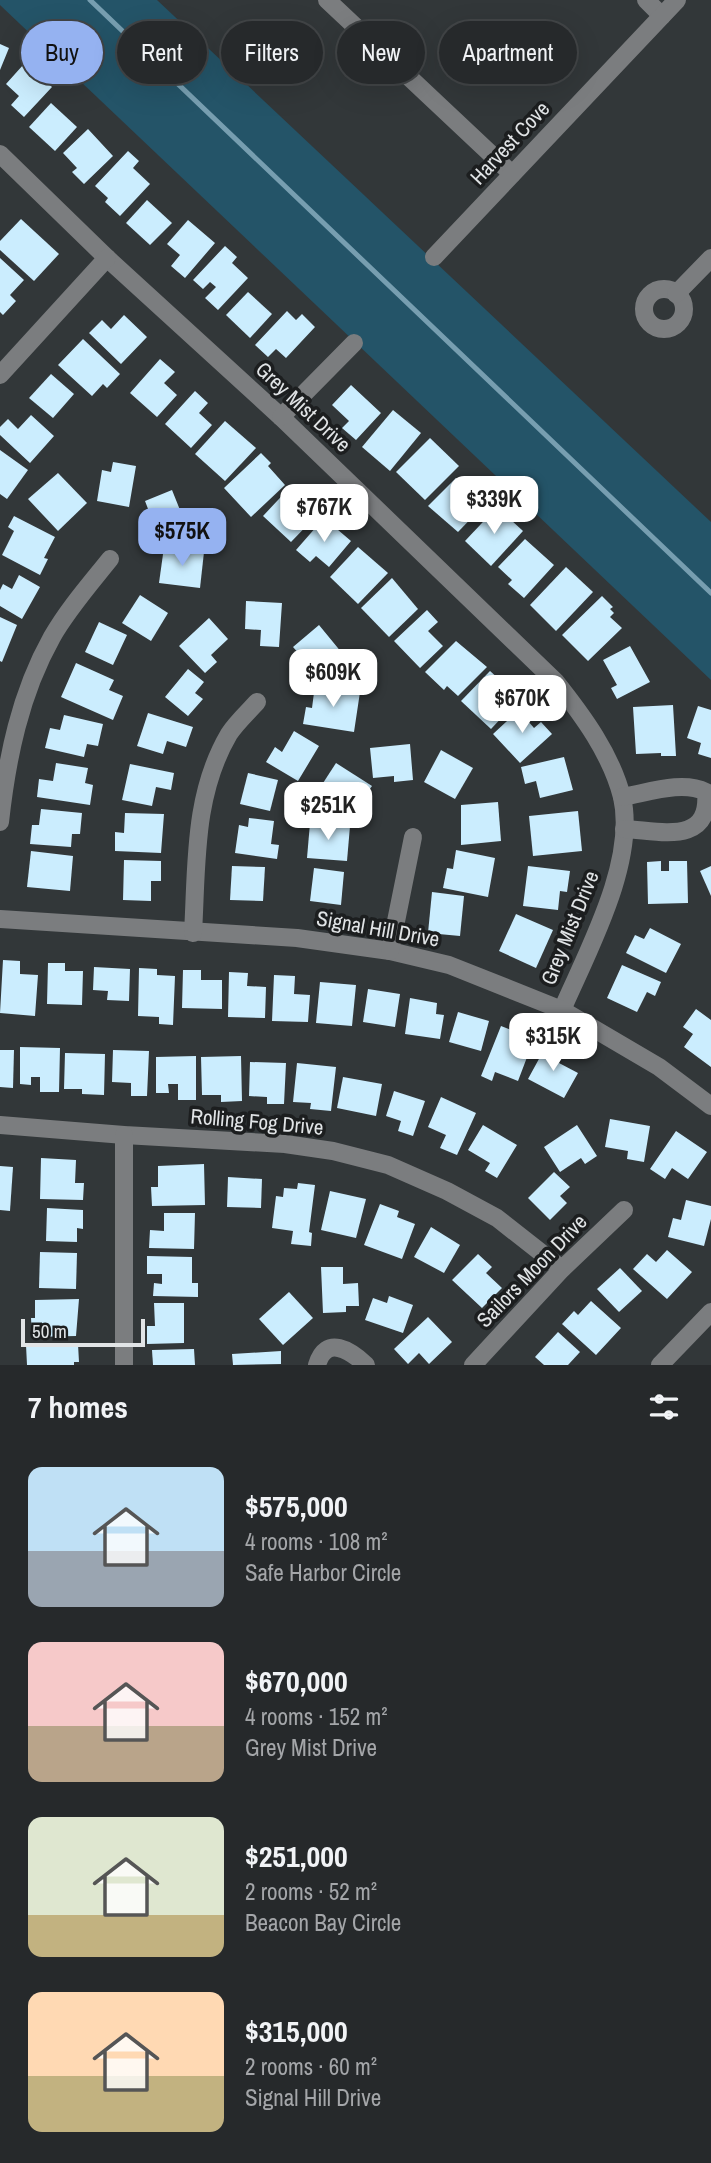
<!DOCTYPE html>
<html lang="en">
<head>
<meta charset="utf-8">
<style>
	body { margin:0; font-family:"Archivo Narrow",sans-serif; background:#2e3133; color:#f1f3f6; height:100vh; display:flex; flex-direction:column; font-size:26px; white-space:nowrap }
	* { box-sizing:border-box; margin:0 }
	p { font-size:23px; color:#a4a6a9 }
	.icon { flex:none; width:38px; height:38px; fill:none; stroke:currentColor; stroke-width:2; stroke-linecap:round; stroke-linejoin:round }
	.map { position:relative; height:1365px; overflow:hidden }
	.side { display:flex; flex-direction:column; background:#26292b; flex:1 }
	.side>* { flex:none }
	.hud { position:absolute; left:21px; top:21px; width:670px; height:63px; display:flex; gap:14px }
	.scale { position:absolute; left:21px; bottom:18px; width:124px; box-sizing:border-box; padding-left:7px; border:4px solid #e1e4e6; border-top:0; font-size:19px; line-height:24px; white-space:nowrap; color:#e1e4e6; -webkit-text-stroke:5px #1c1e1f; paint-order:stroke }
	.price { position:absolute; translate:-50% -60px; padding:0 16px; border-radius:14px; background:#fff; color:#222; font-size:23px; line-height:46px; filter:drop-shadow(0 2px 4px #0008) }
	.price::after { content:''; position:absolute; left:50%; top:42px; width:21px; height:16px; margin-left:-10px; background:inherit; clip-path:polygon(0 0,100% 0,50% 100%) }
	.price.selected { background:#95b2f1; color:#111 }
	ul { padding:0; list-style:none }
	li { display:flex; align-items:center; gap:21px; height:175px; padding:0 28px }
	li span { display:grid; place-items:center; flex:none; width:196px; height:140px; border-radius:14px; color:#555 }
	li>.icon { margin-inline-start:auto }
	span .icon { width:84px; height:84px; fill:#fffc; stroke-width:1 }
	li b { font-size:30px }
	h2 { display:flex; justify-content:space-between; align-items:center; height:84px; padding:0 28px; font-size:30px }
	.tag { padding:0 24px; border-radius:32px; background:#26292b; box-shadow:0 7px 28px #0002,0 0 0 2px #424547; font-size:24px; line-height:63px }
	.tag.selected { background:#95b2f1; color:#111 }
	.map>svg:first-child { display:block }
</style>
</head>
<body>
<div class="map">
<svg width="711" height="1365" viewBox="0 0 711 1365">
	<rect width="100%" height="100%" fill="#323739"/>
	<path fill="#245468" d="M0,0H157L711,522V680L0,5Z"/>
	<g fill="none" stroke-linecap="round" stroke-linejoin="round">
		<path stroke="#779eb0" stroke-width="5" d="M90,0L711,593"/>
	</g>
	<g fill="#cbedfe">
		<path d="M0,44L9,48L0,70Z"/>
		<path d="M32,55L48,70L42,77L52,87L24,117L11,105L19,96L6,84Z"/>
		<path d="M51,103L77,127L55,151L29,127Z"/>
		<path d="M88,129L113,156L84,184L72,172L77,168L63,153Z"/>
		<path d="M128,151L139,161L133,168L150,184L120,216L105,202L108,198L95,186Z"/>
		<path d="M147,200L172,223L150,245L126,223Z"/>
		<path d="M21,219L59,254L34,281L0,250V241Z"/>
		<path d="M188,220L215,243L185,278L171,266L180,255L167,244Z"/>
		<path d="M225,246L237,257L232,263L248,278L218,310L205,298L216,287L210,282L203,289L193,280Z"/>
		<path d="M0,258L24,280L10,295L16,301L3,315L0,312Z"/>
		<path d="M248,292L272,314L250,338L226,315Z"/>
		<path d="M287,311L296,320L302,314L315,327L286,358L276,349L268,357L255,345Z"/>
		<path d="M124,315L147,337L121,364L89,333L102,320L111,329Z"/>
		<path d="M83,339L120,374L107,388L103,384L92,396L58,365Z"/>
		<path d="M160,359L175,372L164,383L177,395L157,417L130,393Z"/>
		<path d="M51,374L74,394L53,418L29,398Z"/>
		<path d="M351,385L381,413L356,440L342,428L349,421L332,405Z"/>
		<path d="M195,391L208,403L199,413L212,425L191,448L165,424Z"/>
		<path d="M393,410L421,433L390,471L362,447Z"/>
		<path d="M31,415L54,436L30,463L0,435V427L8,419L18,429Z"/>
		<path d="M225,421L256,448L225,481L195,454Z"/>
		<path d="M430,438L459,466L425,500L396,472Z"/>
		<path d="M0,450L28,470L7,499L0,494Z"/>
		<path d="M261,453L271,463L268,466L285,485L251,517L224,488Z"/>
		<path d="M113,462L136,466L129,507L97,501L102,470L111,472Z"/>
		<path d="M58,473L87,503L58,531L28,499Z"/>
		<path d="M456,478L484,505L458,532L428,506Z"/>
		<path d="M293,484L308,498L305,501L318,514L291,542L263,516Z"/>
		<path d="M172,490L186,525L155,538L151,528L155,527L145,501Z"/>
		<path d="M497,507L523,531L491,566L465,541Z"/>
		<path d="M14,516L55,537L44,558L48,559L40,575L2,555L14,531L8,527Z"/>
		<path d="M324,518L351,541L329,567L316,556L310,562L296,550Z"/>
		<path d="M525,539L554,565L524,598L508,584L512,580L498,567Z"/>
		<path d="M164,547L204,552L200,588L159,583Z"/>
		<path d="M358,547L388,573L358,604L330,577Z"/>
		<path d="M566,567L593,592L556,631L530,605Z"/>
		<path d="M19,575L40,587L22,619L0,606V590L3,584L12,589Z"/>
		<path d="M392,578L418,609L389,637L361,608Z"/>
		<path d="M140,595L168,613L151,641L122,623Z"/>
		<path d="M602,596L613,607L610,609L614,613L610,617L622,628L588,661L562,635Z"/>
		<path d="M246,601L282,603L279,647L260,646L261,630L245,629Z"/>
		<path d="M427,610L438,622L428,631L443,646L420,668L394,641Z"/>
		<path d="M0,617L17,625L2,662L0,661Z"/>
		<path d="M209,618L228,639L211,655L217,662L205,673L179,646Z"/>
		<path d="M99,622L127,635L113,665L85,652Z"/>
		<path d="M319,625L342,653L308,680L293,661L300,655L293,647Z"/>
		<path d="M456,641L487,667L458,696L447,686L444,690L425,672Z"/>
		<path d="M630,646L650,682L617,699L611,688L617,685L603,660Z"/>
		<path d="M76,663L114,680L109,690L123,696L113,720L61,697Z"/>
		<path d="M188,669L204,682L195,693L203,699L188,716L165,697Z"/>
		<path d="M490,671L520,698L491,729L461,701Z"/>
		<path d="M315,685L360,692L354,732L303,724L306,707L312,708Z"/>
		<path d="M673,705L676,756H661V753L636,754L633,707Z"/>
		<path d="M523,706L533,716L528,721L534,728L541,722L552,734L520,763L493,734Z"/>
		<path d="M698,706L711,710V758L698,754L701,743L687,738Z"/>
		<path d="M148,713L193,727L186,747L167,741L163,754L137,746Z"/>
		<path d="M64,715L103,724L98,746L87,744L84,757L45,748L50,728L60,730Z"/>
		<path d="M294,731L319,746L298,781L266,762L275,747L282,752Z"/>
		<path d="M410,744L413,780L394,782V776L373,778L370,748Z"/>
		<path d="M441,750L473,768L455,799L424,782Z"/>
		<path d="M564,757L573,790L540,798L536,781L525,784L521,767Z"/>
		<path d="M56,763L88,768L85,783L93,785L90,805L37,797L39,779L53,781Z"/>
		<path d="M336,763L372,786L348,820L314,797Z"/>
		<path d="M130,764L174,773L171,790L156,787L152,806L122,800Z"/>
		<path d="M248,773L278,780L270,811L240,804Z"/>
		<path d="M498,802L501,841L461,845V805Z"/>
		<path d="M41,809L82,813L80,834H72L71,847L30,844L32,825H39Z"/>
		<path d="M578,811L582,851L533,856L529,816Z"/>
		<path d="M125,813L164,814L161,853L115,851V832L124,833Z"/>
		<path d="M249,818L274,821L271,844L279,845L277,859L235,853L239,825L248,827Z"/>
		<path d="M310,823L350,826L347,861L307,858Z"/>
		<path d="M456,850L495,858L488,897L443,888L447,868L453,869Z"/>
		<path d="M31,851L73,856L70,891L27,887Z"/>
		<path d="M124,860L161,861V881H151V901L123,900Z"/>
		<path d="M661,861V871H669V861H687L688,903L648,904L647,862Z"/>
		<path d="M232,866L265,867L263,901L230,900Z"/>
		<path d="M528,866L570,871L567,892L560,891L558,910L523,906Z"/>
		<path d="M711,866V896L700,871Z"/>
		<path d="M314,868L344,872L341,905L310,901Z"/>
		<path d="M432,892L464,896L460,936L428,933Z"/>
		<path d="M516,914L553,930L536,968L499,951Z"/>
		<path d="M650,928L681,944L666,973L626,953L635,935L644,939Z"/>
		<path d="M3,960L20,961V974L38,975L35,1016L0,1013Z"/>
		<path d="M48,963H65V971H83L82,1005L47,1004Z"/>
		<path d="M622,965L661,982L655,996L647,992L637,1012L607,998Z"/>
		<path d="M94,967L130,969L129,1001L107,1000L108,991L93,990Z"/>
		<path d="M139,968L157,969V975L175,976L173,1025L159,1024V1017L138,1016Z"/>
		<path d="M183,970H201V980H222V1009L182,1008Z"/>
		<path d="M229,972L248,973L247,986L266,987L265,1018L228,1017Z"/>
		<path d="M274,975L295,976L294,994L310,995L308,1022L272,1021Z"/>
		<path d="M320,982L356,985L352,1026L316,1023Z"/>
		<path d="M368,989L400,994L395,1027L363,1022Z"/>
		<path d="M410,998L437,1003L436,1014L444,1015L440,1039L405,1034Z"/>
		<path d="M696,1009L711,1020V1067L684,1047L693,1034L683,1027Z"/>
		<path d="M458,1012L489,1021L481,1051L449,1042Z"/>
		<path d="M501,1026L516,1032L512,1045L529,1052L518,1081L495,1072L492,1081L481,1076Z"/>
		<path d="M546,1046L563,1055L559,1063L578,1073L564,1098L528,1079Z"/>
		<path d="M20,1047L60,1048L59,1092H40V1077H31V1085L20,1084Z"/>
		<path d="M0,1050H14L13,1088L0,1087Z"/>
		<path d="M113,1050L149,1051L147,1096H131V1083L112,1082Z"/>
		<path d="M65,1053L105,1054L104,1095L82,1094V1089H64Z"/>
		<path d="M196,1056V1100H178V1084H168L169,1093H156V1057Z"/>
		<path d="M241,1056L242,1101L221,1102V1095H202L201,1057Z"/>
		<path d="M250,1062L286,1063L284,1104H267V1097L249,1096Z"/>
		<path d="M297,1063L336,1067L331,1111L310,1109L311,1103L293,1102Z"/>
		<path d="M343,1077L382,1084L376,1116L337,1108Z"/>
		<path d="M394,1091L425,1101L413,1136L398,1131L401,1121L386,1116Z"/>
		<path d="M441,1097L476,1113L457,1155L440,1148L446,1135L428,1127Z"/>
		<path d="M610,1119L650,1126L644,1162L627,1159L628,1151L605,1147Z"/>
		<path d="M483,1125L517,1145L497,1178L485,1171L490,1163L468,1150Z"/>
		<path d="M577,1125L597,1156L585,1164L581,1158L560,1172L544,1147Z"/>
		<path d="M676,1131L707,1152L688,1179L672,1168L665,1179L650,1169Z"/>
		<path d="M41,1158L76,1160L75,1183H84L83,1200L40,1199Z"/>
		<path d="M204,1164L205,1205L152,1206L151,1187H158V1166Z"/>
		<path d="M0,1166L13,1167L10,1211L0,1210Z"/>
		<path d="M554,1172L570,1187L560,1196L567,1203L550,1220L528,1198Z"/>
		<path d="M228,1177L262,1179L261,1208L227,1207Z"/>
		<path d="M298,1183L315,1185L309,1232L312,1233L311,1246L291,1244L293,1231L272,1228L276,1196L283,1197L284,1188L297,1189Z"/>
		<path d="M330,1191L366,1199L356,1238L321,1230Z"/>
		<path d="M686,1200L711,1206V1219L704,1246L668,1237L673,1218L681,1220Z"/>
		<path d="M380,1204L399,1211L397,1217L415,1224L402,1259L364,1245Z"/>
		<path d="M47,1208L83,1210V1229L77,1228V1242L46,1241Z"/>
		<path d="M164,1213H195L194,1249L149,1248L150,1230L164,1231Z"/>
		<path d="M431,1227L460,1245L444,1273L414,1257Z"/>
		<path d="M667,1250L692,1272L667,1299L633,1269L647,1254L656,1262Z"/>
		<path d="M40,1252L77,1253L76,1289L39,1288Z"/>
		<path d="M478,1254L492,1267L486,1273L502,1288L482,1308L452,1280Z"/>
		<path d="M147,1256L192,1257V1283H198V1297L153,1296L154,1283L162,1284V1274H147Z"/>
		<path d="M321,1267H343V1284L358,1283L359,1306H346V1312L323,1313Z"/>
		<path d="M620,1268L642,1291L619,1312L597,1289Z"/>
		<path d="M289,1292L313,1318L283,1345L259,1319Z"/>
		<path d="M389,1296L413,1305L403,1333L365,1320L373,1298L387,1303Z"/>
		<path d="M79,1299L76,1336L32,1337L31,1318H35V1300Z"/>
		<path d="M591,1301L621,1328L596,1355L562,1324L574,1311L578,1315Z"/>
		<path d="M154,1303H184V1343L147,1344V1326H155Z"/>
		<path d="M428,1317L452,1342L429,1364L419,1353L408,1364L394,1349Z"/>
		<path d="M558,1332L580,1352L568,1365H544L535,1357Z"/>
		<path d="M78,1344L79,1362H74V1365H27L26,1345Z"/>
		<path d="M194,1349L195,1365H153L152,1350Z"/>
		<path d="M281,1351V1364L233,1365L232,1354Z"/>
	</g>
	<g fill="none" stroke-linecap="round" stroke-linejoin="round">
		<g stroke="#7b7d7f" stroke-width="18">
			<path d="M327,0L512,174"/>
			<path d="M646,0L662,16"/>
			<path d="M0,154L107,258L281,417L556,682C583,716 611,754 622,797C637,862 587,952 562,1010"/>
			<path d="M434,257L677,0"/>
			<circle cx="664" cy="309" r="20"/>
			<path d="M676,294L711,258"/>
			<path d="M0,375L107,258"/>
			<path d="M281,417L354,343"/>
			<path d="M622,797C647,793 682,780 706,792C711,847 657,830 624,829"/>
			<path d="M0,822C7,758 20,694 52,637C68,609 90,584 110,559"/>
			<path d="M0,919L297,938L390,951L449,965L562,1010L659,1067L711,1106"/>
			<path d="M193,933C197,865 193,795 229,734C236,723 248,712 257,702"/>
			<path d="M390,951L413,837"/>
			<path d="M0,1125L124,1135L285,1144L333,1151L388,1165L447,1191L497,1218L562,1269"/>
			<path d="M124,1135V1365"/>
			<path d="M317,1365C326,1334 351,1351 366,1365"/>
			<path d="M473,1365L562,1269L624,1210"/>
			<path d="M660,1365L711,1312"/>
		</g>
	</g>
	<g text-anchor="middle" stroke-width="7" stroke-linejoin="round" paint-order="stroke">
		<g font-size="21" fill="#e1e4e6" stroke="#1c1e1f">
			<text transform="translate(510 143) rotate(-47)" y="7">Harvest Cove</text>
			<text transform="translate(303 407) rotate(43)" y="7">Grey Mist Drive</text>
			<text transform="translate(570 928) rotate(-68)" y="7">Grey Mist Drive</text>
			<text transform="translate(378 929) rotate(10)" y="7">Signal Hill Drive</text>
			<text transform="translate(257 1122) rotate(5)" y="7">Rolling Fog Drive</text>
			<text transform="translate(532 1271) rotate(-46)" y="7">Sailors Moon Drive</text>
		</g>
	</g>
</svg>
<div class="scale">50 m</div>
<b class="price" style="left:494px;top:536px">$339K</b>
<b class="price" style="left:324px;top:544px">$767K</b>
<b class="price selected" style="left:182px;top:568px">$575K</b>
<b class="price" style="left:333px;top:709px">$609K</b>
<b class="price" style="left:522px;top:735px">$670K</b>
<b class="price" style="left:328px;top:842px">$251K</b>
<b class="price" style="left:553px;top:1073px">$315K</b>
<div class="hud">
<a class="tag selected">Buy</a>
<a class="tag">Rent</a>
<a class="tag">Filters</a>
<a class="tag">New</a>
<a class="tag">Apartment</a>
</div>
</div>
<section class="side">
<h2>7 homes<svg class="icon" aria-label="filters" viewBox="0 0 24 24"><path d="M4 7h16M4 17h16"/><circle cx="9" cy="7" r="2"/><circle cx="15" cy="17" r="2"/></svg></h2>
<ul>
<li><span style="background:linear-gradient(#bfe0f5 60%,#9aa5b1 0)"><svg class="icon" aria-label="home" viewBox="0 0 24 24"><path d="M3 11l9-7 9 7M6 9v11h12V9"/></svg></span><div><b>$575,000</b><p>4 rooms · 108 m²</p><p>Safe Harbor Circle</p></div></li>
<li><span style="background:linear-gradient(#f6c9c9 60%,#b9a48a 0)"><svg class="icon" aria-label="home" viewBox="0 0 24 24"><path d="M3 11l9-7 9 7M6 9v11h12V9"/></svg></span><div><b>$670,000</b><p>4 rooms · 152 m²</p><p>Grey Mist Drive</p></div></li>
<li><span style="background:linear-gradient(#dfe7d0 70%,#c2b280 0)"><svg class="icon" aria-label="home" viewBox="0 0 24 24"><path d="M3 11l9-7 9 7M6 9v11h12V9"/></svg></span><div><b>$251,000</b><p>2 rooms · 52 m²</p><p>Beacon Bay Circle</p></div></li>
<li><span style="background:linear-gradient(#ffd9b3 60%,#c2b280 0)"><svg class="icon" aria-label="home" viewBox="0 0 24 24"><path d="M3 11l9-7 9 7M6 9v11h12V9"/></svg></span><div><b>$315,000</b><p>2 rooms · 60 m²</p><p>Signal Hill Drive</p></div></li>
</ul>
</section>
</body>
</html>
